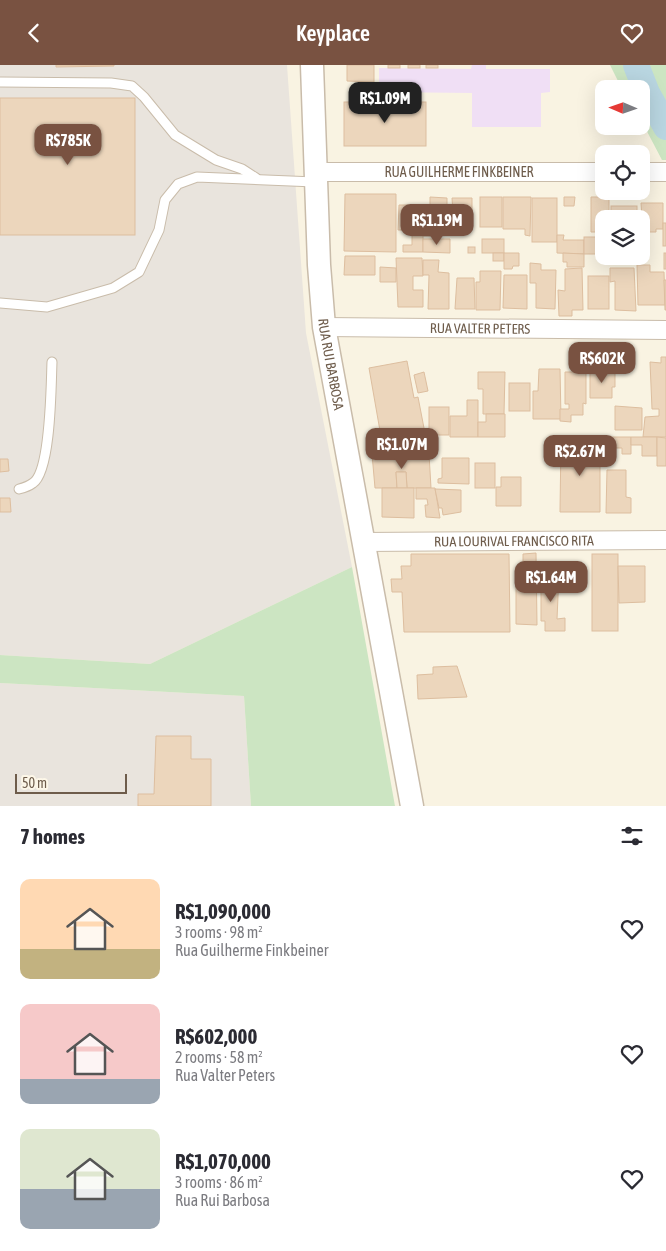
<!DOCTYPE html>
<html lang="en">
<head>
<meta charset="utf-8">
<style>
	body { margin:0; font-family:"Asap Condensed",sans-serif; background:#f7f7f7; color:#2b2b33; height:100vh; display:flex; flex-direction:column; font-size:19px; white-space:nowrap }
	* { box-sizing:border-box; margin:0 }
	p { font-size:16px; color:#7c7c81 }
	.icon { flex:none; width:28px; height:28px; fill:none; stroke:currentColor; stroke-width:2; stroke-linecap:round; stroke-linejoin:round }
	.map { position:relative; height:741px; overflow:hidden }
	.panel { display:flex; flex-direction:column; background:#fff; flex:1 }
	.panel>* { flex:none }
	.needle { width:32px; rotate:272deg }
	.controls { position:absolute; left:595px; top:15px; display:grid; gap:10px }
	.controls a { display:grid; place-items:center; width:55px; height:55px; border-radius:10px; background:#fff; box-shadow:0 5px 20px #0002; font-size:25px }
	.scale { position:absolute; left:15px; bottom:12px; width:112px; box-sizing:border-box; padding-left:5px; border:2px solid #6e5c4b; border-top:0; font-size:14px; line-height:18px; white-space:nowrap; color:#6e5c4b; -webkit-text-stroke:4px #fdf7e8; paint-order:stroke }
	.price { position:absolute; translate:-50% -42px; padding:0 11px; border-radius:10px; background:#795241; color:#fff; font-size:16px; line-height:32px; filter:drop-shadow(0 1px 2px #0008) }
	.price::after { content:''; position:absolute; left:50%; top:30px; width:15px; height:11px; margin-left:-8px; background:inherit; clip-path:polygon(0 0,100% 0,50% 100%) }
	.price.current { background:#222; color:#fff }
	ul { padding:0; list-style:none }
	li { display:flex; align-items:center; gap:15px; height:125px; padding:0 20px }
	li span { display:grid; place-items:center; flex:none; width:140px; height:100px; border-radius:10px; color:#555 }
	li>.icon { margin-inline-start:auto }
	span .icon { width:60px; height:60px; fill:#fffc; stroke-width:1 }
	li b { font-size:21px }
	h2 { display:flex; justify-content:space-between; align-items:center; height:60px; padding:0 20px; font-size:21px }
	header { display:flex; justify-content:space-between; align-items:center; height:65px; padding:0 20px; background:#795241; color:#fff; font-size:22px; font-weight:600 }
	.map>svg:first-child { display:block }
</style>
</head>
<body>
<header><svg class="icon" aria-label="back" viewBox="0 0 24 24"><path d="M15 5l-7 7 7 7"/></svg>Keyplace<svg class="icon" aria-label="heart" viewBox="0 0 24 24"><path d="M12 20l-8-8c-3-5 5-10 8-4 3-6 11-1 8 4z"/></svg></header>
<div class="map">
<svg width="666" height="741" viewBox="0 0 666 741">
	<rect width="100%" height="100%" fill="#f9f3e2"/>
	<g fill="#e9e4dd">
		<path d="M0,0H287L306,268L352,502L150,599L0,590Z"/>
		<path d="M0,618L244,631L251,741H0Z"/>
	</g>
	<path fill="#f0dff5" d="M472,0H486V4H550V27L541,28V62H472V28L379,27V3L471,4Z"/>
	<g fill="#cce5c2">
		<path d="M610,0H666V95H662L641,55V24H622Z"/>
		<path d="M352,502L395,741H251L244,631L0,618V590L150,599Z"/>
	</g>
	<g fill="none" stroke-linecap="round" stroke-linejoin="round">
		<path stroke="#b9d6e1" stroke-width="26" d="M636,0L647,28L666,62"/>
	</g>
	<g fill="#ecd6bc" stroke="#ddbe9f">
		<path d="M56,0H114V1L56,2Z"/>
		<path d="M347,0H374V17L347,16Z"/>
		<rect x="388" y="0" width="12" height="3"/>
		<rect x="408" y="0" width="12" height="3"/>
		<rect x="426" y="0" width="12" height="3"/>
		<rect x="0" y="33" width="135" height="137"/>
		<rect x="344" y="37" width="82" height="44"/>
		<path d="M345,129H396V187L344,186Z"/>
		<path d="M430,132L447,133V169L438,168V171H423V147H430Z"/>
		<rect x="480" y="132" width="22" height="30"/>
		<path d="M503,132H531L530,171L525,170V164H503Z"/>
		<path d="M564,132H575L574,141H564Z"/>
		<path d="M591,132H609V154H604V167H591Z"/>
		<path d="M452,133H472V162L454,163Z"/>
		<rect x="532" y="133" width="25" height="44"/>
		<path d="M641,138H663V164H656V167H643Z"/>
		<path d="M399,140H423V187H403V180H412V165H398Z"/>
		<rect x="611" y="141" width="26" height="13"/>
		<rect x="663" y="158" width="3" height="23"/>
		<path d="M557,170H564L563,175H584V189L557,188Z"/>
		<rect x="584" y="172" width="20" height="17"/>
		<path d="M423,174H450V188L423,187Z"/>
		<rect x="482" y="174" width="22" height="14"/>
		<rect x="468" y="182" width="7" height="6"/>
		<rect x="493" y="188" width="11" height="8"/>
		<path d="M504,188H519V201H513L512,204H504Z"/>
		<path d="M563,188L584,189V202H567V197H563Z"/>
		<rect x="664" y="188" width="2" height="16"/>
		<path d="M345,191H375V210H344Z"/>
		<path d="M396,193H422L423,211H413V225H423V242H398Z"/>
		<path d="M423,195H439L438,207L449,208V244H428L429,210H423Z"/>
		<path d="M530,198L541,199V205H556L555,244L536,243V218H530Z"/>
		<path d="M637,200H650V207H664L665,240H638Z"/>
		<path d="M380,202L396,203V217H380Z"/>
		<path d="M582,203L583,245H572V251H559L558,225L565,226V204Z"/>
		<path d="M610,203H634L636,246L615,245V216L610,217Z"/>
		<path d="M480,206H501L500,245H476V217H480Z"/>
		<path d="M504,210H527V244L503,243Z"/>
		<rect x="588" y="211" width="21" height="33"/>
		<path d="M457,213H474L475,244H455Z"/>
		<path d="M664,215H666V245H665Z"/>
		<path d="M661,292H666V372H643L645,352L659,351V344H652L650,297L661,298Z"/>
		<path d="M407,296L414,333L418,332L429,389H409L407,379L383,383L369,303Z"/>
		<path d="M539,304H560L561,354H533V326H538Z"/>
		<path d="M590,306H615V322H612V333H590Z"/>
		<path d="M424,307L428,326L418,328L414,310Z"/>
		<path d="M478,307H505L504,349H483V324H478Z"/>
		<path d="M565,307H586V339L583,338V350H571V357L560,356V344H569V339H565Z"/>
		<rect x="509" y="318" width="21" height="28"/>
		<path d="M467,335H478V372H450V351H467Z"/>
		<path d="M615,341L642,343V365H615Z"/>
		<rect x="429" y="342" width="20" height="28"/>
		<path d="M486,349H505V372H478V357H486Z"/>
		<path d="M604,372H631V389H622V383H604Z"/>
		<path d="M631,372H657V391H642V380H631Z"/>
		<path d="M657,372L666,373V401H657Z"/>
		<path d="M561,376H600V447H560Z"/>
		<path d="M372,389H429L431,423H407L406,407H396L397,423H375Z"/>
		<path d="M442,393H469V419L438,418V414L442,413Z"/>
		<path d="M0,394H8L9,406L0,407Z"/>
		<rect x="475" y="398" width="20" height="25"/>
		<path d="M607,405H626V432L631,433V448H606Z"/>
		<path d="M396,407H406L407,423H397Z"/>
		<path d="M501,412H521V441H496V422H501Z"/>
		<path d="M382,423H414V453L382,452Z"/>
		<path d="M416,423H435L440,453L426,452L425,440H428L427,434H416Z"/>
		<path d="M435,424L461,425V447L443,450L442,443H439Z"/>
		<path d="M0,433H10L11,447H0Z"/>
		<path d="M536,488L537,560L516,559V503H523V489Z"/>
		<path d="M411,489H509L510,567H404L402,527H392L391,514H402L401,501H411Z"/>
		<rect x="592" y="489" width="26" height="77"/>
		<path d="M618,501H645V537L619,538Z"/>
		<path d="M541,509H559L557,554L565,553V566H545V556H541Z"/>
		<path d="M457,601L467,632L418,634L417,610L433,609V602Z"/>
		<path d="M156,671H191V694H211V741H138V729H154Z"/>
	</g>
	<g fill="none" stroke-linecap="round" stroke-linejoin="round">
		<g stroke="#c9bcaa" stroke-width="11">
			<g id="service">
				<path d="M0,17L111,18L132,21L144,32L175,70L216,95L242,104L256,113"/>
				<path d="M0,238L47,242L113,223L139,207L159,165L165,135L178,119L197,112L315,117"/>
				<path d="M19,424C23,423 29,421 33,418C51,406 51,320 52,297"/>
			</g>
		</g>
		<g stroke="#c9bcaa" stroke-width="20">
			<g id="minor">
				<path id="s1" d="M315,107H604"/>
				<path d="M641,107H666"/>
				<path id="s2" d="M324,262L666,265"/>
				<path id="s3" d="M362,477L666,475"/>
			</g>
		</g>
		<g stroke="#c9bcaa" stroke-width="25">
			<g id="tertiary">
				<path id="s4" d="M312,0L319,200L324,262L412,741"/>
			</g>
		</g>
		<use href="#service" stroke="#fff" stroke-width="9"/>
		<use href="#minor" stroke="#fff" stroke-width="18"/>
		<use href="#tertiary" stroke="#fff" stroke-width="22"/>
	</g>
	<g text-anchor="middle" stroke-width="5" stroke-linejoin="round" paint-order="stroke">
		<g font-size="14" fill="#6e5c4b" stroke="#fdf7e8">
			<text dy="5" stroke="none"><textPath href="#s1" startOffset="144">RUA GUILHERME FINKBEINER</textPath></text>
			<text dy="5" stroke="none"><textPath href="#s2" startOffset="156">RUA VALTER PETERS</textPath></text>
			<text dy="5" stroke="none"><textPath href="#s4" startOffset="300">RUA RUI BARBOSA</textPath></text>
			<text dy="5" stroke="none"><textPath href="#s3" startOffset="152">RUA LOURIVAL FRANCISCO RITA</textPath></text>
		</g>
	</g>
</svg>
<div class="controls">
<a><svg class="needle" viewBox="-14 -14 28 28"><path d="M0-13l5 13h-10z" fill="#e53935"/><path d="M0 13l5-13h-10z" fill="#7c7c81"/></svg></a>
<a><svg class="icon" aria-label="locate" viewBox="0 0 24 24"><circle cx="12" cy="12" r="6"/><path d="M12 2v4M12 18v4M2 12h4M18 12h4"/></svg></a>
<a><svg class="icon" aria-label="layers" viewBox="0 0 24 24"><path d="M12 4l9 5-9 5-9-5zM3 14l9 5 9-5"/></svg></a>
</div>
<div class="scale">50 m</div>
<b class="price current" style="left:385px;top:59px">R$1.09M</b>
<b class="price" style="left:68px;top:101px">R$785K</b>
<b class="price" style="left:437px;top:181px">R$1.19M</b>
<b class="price" style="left:602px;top:319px">R$602K</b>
<b class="price" style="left:402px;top:405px">R$1.07M</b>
<b class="price" style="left:580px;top:412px">R$2.67M</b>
<b class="price" style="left:551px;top:538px">R$1.64M</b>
</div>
<section class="panel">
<h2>7 homes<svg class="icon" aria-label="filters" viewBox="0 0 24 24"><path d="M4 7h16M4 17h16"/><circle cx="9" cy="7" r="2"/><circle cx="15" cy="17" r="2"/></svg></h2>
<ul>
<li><span style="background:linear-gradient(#ffd9b3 70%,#c2b280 0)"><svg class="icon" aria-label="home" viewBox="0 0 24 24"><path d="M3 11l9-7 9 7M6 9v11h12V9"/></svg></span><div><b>R$1,090,000</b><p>3 rooms · 98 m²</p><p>Rua Guilherme Finkbeiner</p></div><svg class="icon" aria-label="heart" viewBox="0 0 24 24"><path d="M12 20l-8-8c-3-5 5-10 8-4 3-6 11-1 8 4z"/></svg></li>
<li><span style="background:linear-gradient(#f6c9c9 75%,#9aa5b1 0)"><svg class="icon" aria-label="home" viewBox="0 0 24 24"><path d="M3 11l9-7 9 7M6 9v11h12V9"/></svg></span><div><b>R$602,000</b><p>2 rooms · 58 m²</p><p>Rua Valter Peters</p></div><svg class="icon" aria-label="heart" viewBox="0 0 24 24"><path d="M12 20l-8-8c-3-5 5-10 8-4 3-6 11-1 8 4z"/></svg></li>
<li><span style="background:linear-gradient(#dfe7d0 60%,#9aa5b1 0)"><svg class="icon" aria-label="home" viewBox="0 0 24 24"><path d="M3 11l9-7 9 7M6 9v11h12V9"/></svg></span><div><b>R$1,070,000</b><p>3 rooms · 86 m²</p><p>Rua Rui Barbosa</p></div><svg class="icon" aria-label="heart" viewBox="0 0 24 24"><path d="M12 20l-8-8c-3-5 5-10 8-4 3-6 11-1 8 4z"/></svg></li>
</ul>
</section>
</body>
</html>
